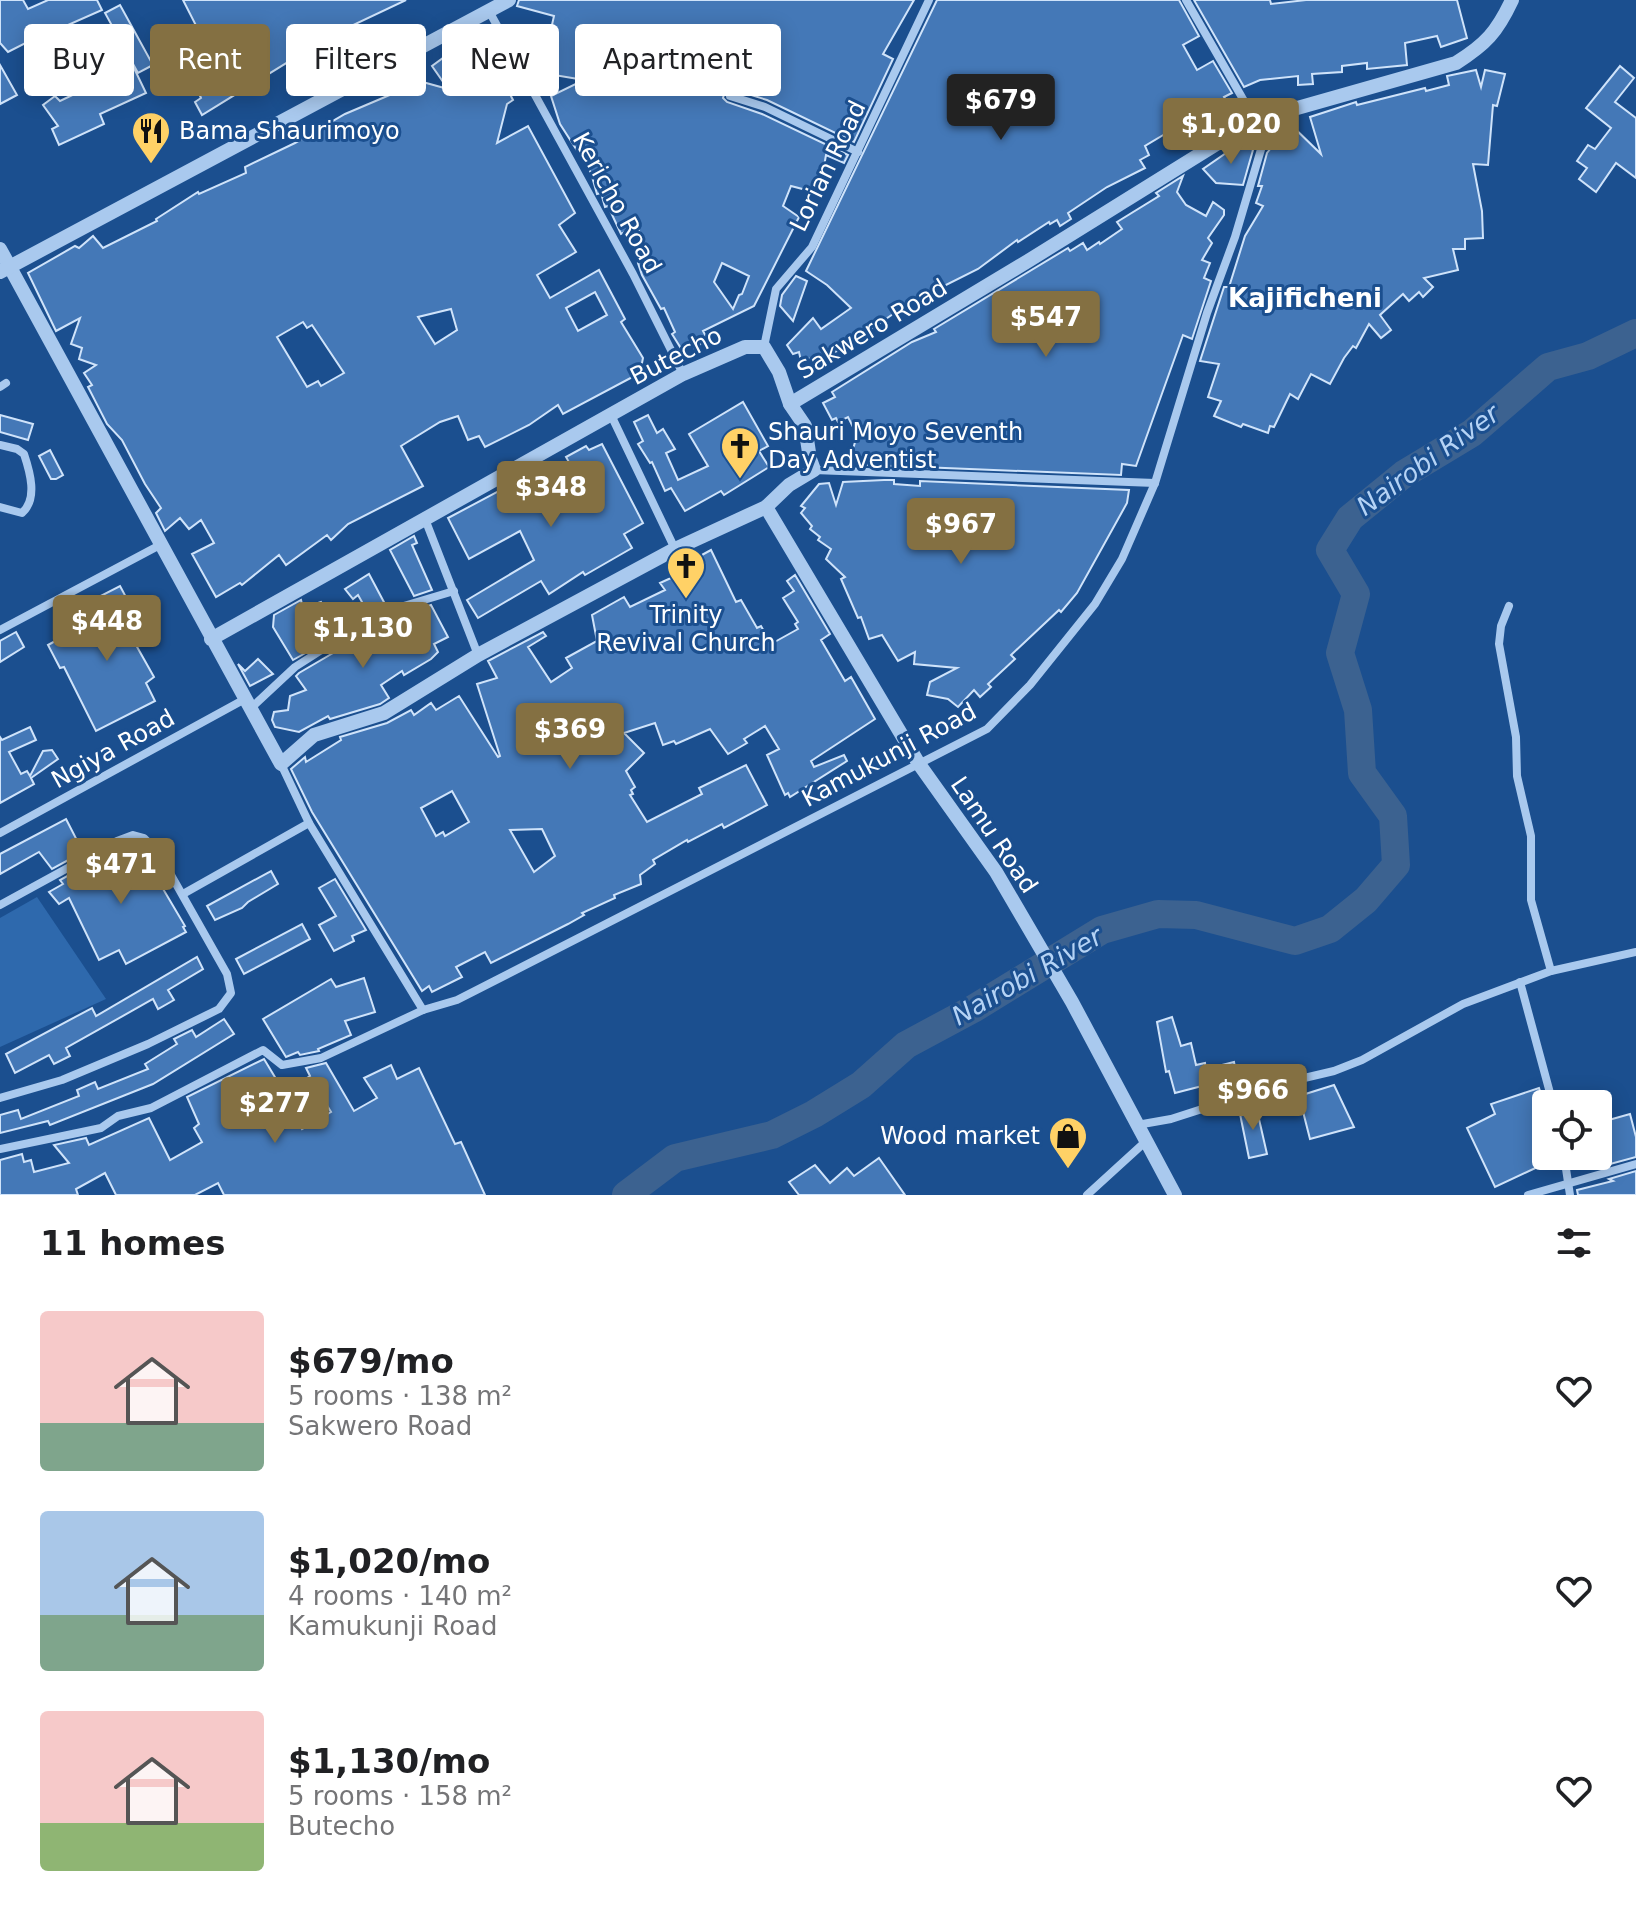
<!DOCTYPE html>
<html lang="en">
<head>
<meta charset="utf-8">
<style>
	body { margin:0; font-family:"DejaVu Sans",sans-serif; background:#f2f2f2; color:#202124; height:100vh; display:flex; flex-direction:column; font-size:30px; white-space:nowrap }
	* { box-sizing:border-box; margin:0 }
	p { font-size:26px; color:#757577 }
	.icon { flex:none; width:44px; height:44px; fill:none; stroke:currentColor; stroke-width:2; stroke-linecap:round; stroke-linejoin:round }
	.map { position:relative; height:1195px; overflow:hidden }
	.drawer { display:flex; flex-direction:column; background:#fff; flex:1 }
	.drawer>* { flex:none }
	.hud { position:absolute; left:24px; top:24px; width:800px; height:72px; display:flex; gap:16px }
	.controls { position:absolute; left:1532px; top:1090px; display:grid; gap:16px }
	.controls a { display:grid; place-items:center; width:80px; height:80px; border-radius:8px; background:#fff; box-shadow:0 4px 20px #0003; font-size:40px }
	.price { position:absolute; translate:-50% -68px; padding:0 18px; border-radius:8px; background:#847042; color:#fff; font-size:26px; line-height:52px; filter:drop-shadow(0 2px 4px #0008) }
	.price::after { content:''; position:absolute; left:50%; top:48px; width:24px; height:18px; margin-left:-12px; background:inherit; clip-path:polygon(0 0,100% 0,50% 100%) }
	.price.selected { background:#222; color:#fff }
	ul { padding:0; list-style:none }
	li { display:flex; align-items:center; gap:24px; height:200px; padding:0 40px }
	li span { display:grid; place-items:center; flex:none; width:224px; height:160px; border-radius:8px; color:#555 }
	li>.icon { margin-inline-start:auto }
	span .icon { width:96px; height:96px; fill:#fffc; stroke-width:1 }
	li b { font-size:34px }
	h2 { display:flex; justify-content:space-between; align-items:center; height:96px; padding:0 40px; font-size:34px }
	.tag { padding:0 28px; border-radius:8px; background:#fff; box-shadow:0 4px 20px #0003; font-size:28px; line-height:72px }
	.tag.selected { background:#847042; color:#fff }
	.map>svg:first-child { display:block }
</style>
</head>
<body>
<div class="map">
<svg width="1636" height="1195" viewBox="0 0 1636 1195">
	<rect width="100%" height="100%" fill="#1b4f8f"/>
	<path fill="#2e69ad" d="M37,897L106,999L0,1047V918Z"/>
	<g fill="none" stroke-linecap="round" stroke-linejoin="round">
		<path stroke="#3c6290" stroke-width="28" d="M626,1195L675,1158L772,1135L814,1114L861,1085L906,1045L973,1009L1102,930L1158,914L1196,915L1295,941L1330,929L1366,900L1396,865L1393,816L1362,773L1358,710L1340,653L1356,594L1330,550L1350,518L1404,474L1472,433L1548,367L1588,356L1636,333"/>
	</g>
	<g fill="#4478b7" stroke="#cfe3fa" stroke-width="2" fill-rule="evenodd">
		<path d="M0,0H23L28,9L48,0H97L102,10L50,33L49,31L8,52L0,43Z"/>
		<path d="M183,0H406L351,26L352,30L342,35L306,51L202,115L195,102L201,98L185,61L208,49Z"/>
		<path d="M519,0H914L883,54L893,59L854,142L767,100L732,89L725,91L723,98L727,102L762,114L848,155L844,163L826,155L821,183L819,182L814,192L791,186L783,206L799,217L754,306L703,331L708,340L694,348L692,343L682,350L672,334L675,332L664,308L661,309L642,275L638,263L649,258L637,226L621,234L608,206L605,207L601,193L597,194L591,173L580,151L578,152L560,124L551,96L584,80L542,73V69L538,68L542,50L546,51L554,16L517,6ZM722,263L749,276L742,294L739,295L733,309L714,282Z"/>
		<path d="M937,0H1179L1199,36L1183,45L1197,70L1213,61L1232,93L1224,97L1230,107L1217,120L1196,119L1192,124L1183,121L1167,136L1165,134L1145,146L1149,155L1140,160L1145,168L1107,187L1068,213L1071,219L1060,226L1057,220L1050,224L1049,222L1018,242L1017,240L978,269L942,287L940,285L906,305L841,350L801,361L799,352L793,354L787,345L813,318L821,329L851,308L827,285L806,271Z"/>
		<path d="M1194,0H1270L1271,4L1306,0H1457L1467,38L1441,47L1437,36L1405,43L1407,65L1367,69V63L1342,66V72L1312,74L1313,84L1298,85V76L1260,80L1244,87Z"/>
		<path d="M120,5L153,65L138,73L105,13Z"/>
		<path d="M487,50L513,100L507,104L497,143L528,126L575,213L559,225L576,252L537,275L550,298L599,270L625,319L621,322L643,358L640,373L563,414L558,405L529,425L485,447L479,436L468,440L458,416L440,422L401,446L423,486L348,524L331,540L327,535L286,565L279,555L242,585L240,583L216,597L192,554L214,543L201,520L189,529L180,518L165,531L156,513L161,508L145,484L122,440L107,424L88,387L92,385L84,373L96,365L79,359L82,348L71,344L80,318L56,331L28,273L75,246L79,248L93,236L103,248L157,221L156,219L198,192L199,194L246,173L245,167L295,143L345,114L392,94L417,87L419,81L448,89L432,66L443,58L458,78L463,56L473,58ZM595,292L607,315L578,331L566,308ZM451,309L457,330L435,344L418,317ZM303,322L307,328L312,325L344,373L321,386L318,381L307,387L277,337Z"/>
		<path d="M0,65L17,95L0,104Z"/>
		<path d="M133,66L146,93L100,114L104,124L59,145L52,129L58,126L43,105L55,96L60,101Z"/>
		<path d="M1620,66L1634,78L1615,102L1636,118V178L1616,163L1596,192L1579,179L1587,168L1577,161L1588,145L1595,149L1611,128L1586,108Z"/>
		<path d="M1476,70L1481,87L1485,70L1505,74L1497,106L1493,105L1488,165L1473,164L1482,211L1483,238L1465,239V249H1453L1458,270L1424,278L1433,287L1423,297L1419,292L1409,301L1403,294L1380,315L1391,330L1381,338L1369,324L1356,348L1353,346L1344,358L1330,384L1311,374L1298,399L1290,394L1274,427L1270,426L1268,433L1243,424L1241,427L1214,416L1221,401L1208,397L1219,364L1200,361L1224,287H1229L1245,236L1263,206L1256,203L1262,186H1258L1267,153L1279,138L1276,135L1281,123L1287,121L1321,154L1310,117L1356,102L1357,105L1425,88L1426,91L1449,85L1447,76Z"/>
		<path d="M1242,142L1253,150L1243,185L1216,183L1203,169Z"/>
		<path d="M1183,176L1177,192L1186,205L1206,216L1213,202L1224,210V215L1208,238L1212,243L1202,260L1210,263L1204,278L1211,281L1192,339L1183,335L1136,466L1122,464L1121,475L921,467L922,462L895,460V466L868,465L850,460L857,435L848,417L838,422L836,418L832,420L823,403L835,397L832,392L912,342L936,332L934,329L1068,248L1070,251L1083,243L1087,250L1099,242L1100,244L1122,229L1117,222L1159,196L1156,193Z"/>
		<path d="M796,276L807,281L793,321L780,306L782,295Z"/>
		<path d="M743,402L768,446L759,451L769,467L724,495L721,491L685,511L671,488L665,491L652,462L650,463L638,444L643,441L634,422L648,415L657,433L663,429L675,449L666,453L678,480L708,466L689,434Z"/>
		<path d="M0,415L33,424L28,440L0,432Z"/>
		<path d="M602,444L643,523L624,534L632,548L585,575L583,572L549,594L541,581L478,618L467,600L534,560L520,531L469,559L448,518L533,473L538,488L551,514L566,506L587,494L566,457L586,446L589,450Z"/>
		<path d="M50,450L63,475L56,479H51L39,456Z"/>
		<path d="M884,480H894V484L920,486V481L1129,490L1127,503L1077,593L1061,612L1059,610L1011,655L1015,659L988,684L991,687L980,697L974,690L958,707L948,699L927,695L930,682L957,668L914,664L915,652L898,661L882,635L869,639L861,617L858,618L841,579L845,577L826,559L831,549L818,540L820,537L810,529L812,526L801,513L805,508L801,506L819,484L829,483L836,505L843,482Z"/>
		<path d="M414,536L417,543L412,545L432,590L414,596L390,550Z"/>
		<path d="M711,550L736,602L741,600L757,628L761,626L771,644L798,629L795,624L798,622L783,598L794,591L787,581L795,575L830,634L821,640L845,681L851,677L875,719L811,761L814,767L844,755L847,761L790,797L788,793L785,795L767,755L779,749L765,726L744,739L747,743L728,754L710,729L676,744L674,741L663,745L655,723L624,733L644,753L626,771L635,787L631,790L633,794L630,795L647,822L702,794L699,788L746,765L767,805L724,828L722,824L688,842L687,840L653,860L655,864L640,875L641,884L614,895L615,898L582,913L584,915L568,924L491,963L485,952L456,967L462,977L432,992L429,986L422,991L312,812L291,769L305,757L306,762L341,740L340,737L387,723L411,710L414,715L431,703L436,710L459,696L498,757L500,756L477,684L497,678L488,661L543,632L546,636L528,647L551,682L572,668L566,658L597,641L592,615L624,597L630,607L665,590L660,583L704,563L700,556ZM452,791L469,822L445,836L443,832L436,836L421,808ZM542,829L555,856L534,872L510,830Z"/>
		<path d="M369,574L386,606L370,616L358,595L353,599L345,589Z"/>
		<path d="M120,586L127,599L115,605L130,631L150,620L155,634L136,645L154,677L146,683L155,701L96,731L64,667L60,668L48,645L97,618L89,602Z"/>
		<path d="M301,600L303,608L321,602L339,634L293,660L273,627L274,615Z"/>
		<path d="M431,605L448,637L434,644L438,652L431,659L404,675L402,671L381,685L389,698L380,704L330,719L328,716L299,732L275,727L272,720L274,712L288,710L290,696L306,690L296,676L299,673L393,618Z"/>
		<path d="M16,632L24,647L0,662V641Z"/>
		<path d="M258,659L273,674L250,686L238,664L245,671Z"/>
		<path d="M30,727L36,740L9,752L21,774L27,771L30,776L43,751L52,750L58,759L31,778L34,784L0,803V737L2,740Z"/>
		<path d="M66,819L83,852L52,869L39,852L0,874V854Z"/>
		<path d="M136,843L140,856L143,855L185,926L183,927L186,932L126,964L119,950L99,960L69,898L59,904L49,892L63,884L60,880L98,859L100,863Z"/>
		<path d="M271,871L278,884L248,902L242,908L215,920L207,906Z"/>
		<path d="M335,879L366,930L352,936L354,941L334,951L319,925L336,916L319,888Z"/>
		<path d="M302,924L310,939L244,974L236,959Z"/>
		<path d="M197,957L203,969L168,990L174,1000L158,1009L153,999L66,1048L70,1056L54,1064L49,1055L15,1073L6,1054L92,1008L96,1016Z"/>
		<path d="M364,978L375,1012L345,1021L351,1035L318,1049L319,1051L300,1055L298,1052L286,1057L263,1019L331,979L336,987Z"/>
		<path d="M1172,1017L1181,1046L1191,1043L1196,1065L1205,1063L1206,1069L1234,1062L1237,1077L1175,1093L1169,1071L1166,1072L1157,1022Z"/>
		<path d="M224,1019L234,1034L153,1084L50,1125L48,1121L0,1133V1115L18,1110L21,1119L79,1096L77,1090L95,1082L98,1089L148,1069L145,1064L177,1044L174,1039L192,1030L196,1037Z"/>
		<path d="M264,1059L284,1092L310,1076L306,1068L326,1063L354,1111L377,1098L364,1078L391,1065L397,1079L419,1068L455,1144L461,1142L485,1195H224L218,1183L195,1195H116L105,1173L76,1189L78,1195H0V1160L22,1154L24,1162L31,1160L34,1172L69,1163L54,1145L86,1138L89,1145L149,1118L170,1160L202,1142L194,1128L199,1124L187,1097ZM317,1089L331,1112L302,1129L289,1106Z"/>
		<path d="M1334,1085L1354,1127L1310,1139L1299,1096Z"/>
		<path d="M1539,1088L1546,1109V1163L1495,1187L1467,1128L1495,1114L1491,1104Z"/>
		<path d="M1256,1106L1267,1154L1249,1158L1239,1109Z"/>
		<path d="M1630,1114L1636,1137V1157L1592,1169L1571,1157L1598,1156V1123Z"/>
		<path d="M879,1158L905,1195H799L789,1182L815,1165L830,1183L847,1168L854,1176Z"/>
		<path d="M1636,1171V1195H1578L1577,1190L1613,1181L1609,1179Z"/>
	</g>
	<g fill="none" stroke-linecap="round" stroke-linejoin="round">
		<g stroke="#a9c9ee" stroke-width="8">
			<path d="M489,11L633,274L683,374"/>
			<path d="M730,96L765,107L858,152"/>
			<path d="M764,347L776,289L812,247L929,0"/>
			<path d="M0,387L6,383"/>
			<path d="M611,415L675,549"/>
			<path d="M0,445L17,449L24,454C30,472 38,499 22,513L0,507"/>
			<path d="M814,470L1155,483"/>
			<path d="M425,519L478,655"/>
			<path d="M1509,606L1501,626L1499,644L1516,737L1517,776L1531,836V900L1551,971"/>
			<path d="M0,630L160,545"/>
			<path d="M250,709L295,667L320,651L347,638L397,608L454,591"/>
			<path d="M281,764L309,823L423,1010"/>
			<path d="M0,833L245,699"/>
			<path d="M183,894L309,823"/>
			<path d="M0,905L117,841L133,835L144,838L158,852L227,974L231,993L219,1009L148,1044L62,1080L0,1098"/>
			<path d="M1520,982L1553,1104"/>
			<path d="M1137,1125L1171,1119L1283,1083L1334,1071L1362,1060L1463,1004L1551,971L1636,952"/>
			<path d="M0,1149L101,1128L118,1116L151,1108L263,1050L282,1065L321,1058L423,1010L457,1000L987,729L1030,685L1095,604L1122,559L1155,483L1207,313L1235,237L1262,146L1255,120L1186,0"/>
			<path d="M1564,1156L1570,1195"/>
			<path d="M1087,1195L1144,1143"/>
			<path d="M1528,1195L1636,1164"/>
		</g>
		<g stroke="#a9c9ee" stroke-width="14">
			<path d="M0,249L281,764L314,735L384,713L478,655L675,549L766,507L789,485L814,470L810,459L805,426L790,404L779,372L764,347H745L683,374L211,639"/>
			<path d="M0,272L509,0"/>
			<path d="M790,404L1028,261L1255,120L1456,63C1486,44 1497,32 1512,0"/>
			<path d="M766,507L919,764L996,872L1072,1002L1175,1195"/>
		</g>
	</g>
	<defs>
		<g id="restaurant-pin" transform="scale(2)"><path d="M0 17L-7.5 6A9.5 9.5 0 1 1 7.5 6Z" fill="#ffd166" stroke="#1b4f8f"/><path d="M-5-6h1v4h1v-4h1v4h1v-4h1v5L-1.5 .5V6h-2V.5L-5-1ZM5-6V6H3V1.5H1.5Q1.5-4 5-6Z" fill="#111"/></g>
		<g id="church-pin" transform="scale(2)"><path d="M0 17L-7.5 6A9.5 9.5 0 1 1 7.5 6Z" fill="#ffd166" stroke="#1b4f8f"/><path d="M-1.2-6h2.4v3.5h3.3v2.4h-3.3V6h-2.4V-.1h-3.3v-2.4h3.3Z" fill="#111"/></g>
		<g id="shop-pin" transform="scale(2)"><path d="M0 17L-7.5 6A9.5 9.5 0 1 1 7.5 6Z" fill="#ffd166" stroke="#1b4f8f"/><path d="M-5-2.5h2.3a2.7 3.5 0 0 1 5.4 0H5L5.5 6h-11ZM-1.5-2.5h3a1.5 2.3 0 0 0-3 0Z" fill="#111"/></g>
	</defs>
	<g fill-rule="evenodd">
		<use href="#restaurant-pin" x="151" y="131"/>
		<use href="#church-pin" x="740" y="446"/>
		<use href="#church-pin" x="686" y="566"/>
		<use href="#shop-pin" x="1068" y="1136"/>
	</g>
	<g text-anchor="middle" stroke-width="6" stroke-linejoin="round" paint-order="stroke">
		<g font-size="24" fill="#fff" stroke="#1b4f8f" text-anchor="start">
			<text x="179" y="139">Bama Shaurimoyo</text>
			<text x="768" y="440">Shauri Moyo Seventh<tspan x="768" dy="28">Day Adventist</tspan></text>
			<text x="686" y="623" text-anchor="middle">Trinity<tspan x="686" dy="28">Revival Church</tspan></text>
			<text x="1040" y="1144" text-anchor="end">Wood market</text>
		</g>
		<g font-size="24" fill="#fff" stroke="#1b4f8f">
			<text transform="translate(828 166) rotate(-64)" y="8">Lorian Road</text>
			<text transform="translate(617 203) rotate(61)" y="8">Kericho Road</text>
			<text transform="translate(872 329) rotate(-31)" y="8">Sakwero Road</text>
			<text transform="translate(676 356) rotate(-27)" y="8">Butecho</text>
			<text transform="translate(113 749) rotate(-29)" y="8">Ngiya Road</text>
			<text transform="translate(889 755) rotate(-28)" y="8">Kamukunji Road</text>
			<text transform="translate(994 835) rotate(56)" y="8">Lamu Road</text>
		</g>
		<g font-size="26" font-weight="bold" fill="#fff" stroke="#1b4f8f">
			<text x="1305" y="307">Kajificheni</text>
		</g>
		<g font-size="26" font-style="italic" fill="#b5d3f5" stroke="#1b4f8f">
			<text transform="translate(1428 460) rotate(-36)" y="9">Nairobi River</text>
			<text transform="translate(1027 976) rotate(-30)" y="9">Nairobi River</text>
		</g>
	</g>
</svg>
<div class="controls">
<a><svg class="icon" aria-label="locate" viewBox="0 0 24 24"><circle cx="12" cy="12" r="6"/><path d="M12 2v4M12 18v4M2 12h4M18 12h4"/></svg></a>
</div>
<b class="price selected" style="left:1001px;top:142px">$679</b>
<b class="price" style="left:1231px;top:166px">$1,020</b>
<b class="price" style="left:1046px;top:359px">$547</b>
<b class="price" style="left:551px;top:529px">$348</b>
<b class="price" style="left:961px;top:566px">$967</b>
<b class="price" style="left:107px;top:663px">$448</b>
<b class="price" style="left:363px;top:670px">$1,130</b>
<b class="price" style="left:570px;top:771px">$369</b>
<b class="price" style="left:121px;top:906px">$471</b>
<b class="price" style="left:1253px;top:1132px">$966</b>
<b class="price" style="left:275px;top:1145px">$277</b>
<div class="hud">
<a class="tag">Buy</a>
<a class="tag selected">Rent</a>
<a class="tag">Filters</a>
<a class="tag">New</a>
<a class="tag">Apartment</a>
</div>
</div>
<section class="drawer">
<h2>11 homes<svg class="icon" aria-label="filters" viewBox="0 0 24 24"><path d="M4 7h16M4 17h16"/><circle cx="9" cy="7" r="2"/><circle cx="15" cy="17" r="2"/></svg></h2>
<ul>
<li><span style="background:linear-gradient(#f6c9c9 70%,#7fa58c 0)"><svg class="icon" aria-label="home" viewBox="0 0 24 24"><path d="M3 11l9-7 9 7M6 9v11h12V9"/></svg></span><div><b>$679/mo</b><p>5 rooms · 138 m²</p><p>Sakwero Road</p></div><svg class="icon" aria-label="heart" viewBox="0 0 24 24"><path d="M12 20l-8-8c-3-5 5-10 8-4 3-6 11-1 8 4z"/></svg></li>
<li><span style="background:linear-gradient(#a9c7e8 65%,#7fa58c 0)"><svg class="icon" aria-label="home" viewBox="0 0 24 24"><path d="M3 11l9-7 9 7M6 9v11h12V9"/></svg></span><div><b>$1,020/mo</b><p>4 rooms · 140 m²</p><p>Kamukunji Road</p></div><svg class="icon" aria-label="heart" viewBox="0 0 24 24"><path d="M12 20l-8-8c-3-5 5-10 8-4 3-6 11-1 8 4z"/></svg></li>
<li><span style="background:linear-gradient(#f6c9c9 70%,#8fb573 0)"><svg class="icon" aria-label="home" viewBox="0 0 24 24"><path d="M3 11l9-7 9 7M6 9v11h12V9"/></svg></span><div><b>$1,130/mo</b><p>5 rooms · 158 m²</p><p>Butecho</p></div><svg class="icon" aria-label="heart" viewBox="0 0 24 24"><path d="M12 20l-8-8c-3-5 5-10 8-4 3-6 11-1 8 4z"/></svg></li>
</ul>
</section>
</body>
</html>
